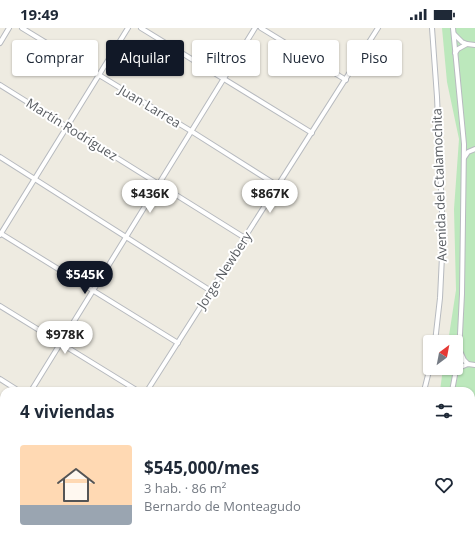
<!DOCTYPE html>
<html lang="es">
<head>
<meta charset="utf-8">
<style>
	body { margin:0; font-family:"Open Sans",sans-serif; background:#f6f6f7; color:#1f2937; height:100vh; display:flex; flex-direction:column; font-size:15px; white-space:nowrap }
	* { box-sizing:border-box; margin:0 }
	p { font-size:13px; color:#747a83 }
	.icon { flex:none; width:22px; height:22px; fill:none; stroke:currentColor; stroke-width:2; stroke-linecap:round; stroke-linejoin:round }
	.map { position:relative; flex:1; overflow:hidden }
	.drawer { position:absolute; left:0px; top:359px; width:475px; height:156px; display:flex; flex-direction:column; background:#fff; border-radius:12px 12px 0 0; box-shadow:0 1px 3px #0004 }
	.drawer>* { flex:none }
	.guide { position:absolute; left:12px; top:12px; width:451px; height:36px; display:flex; gap:8px }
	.needle { width:26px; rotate:32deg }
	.controls { position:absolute; left:423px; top:307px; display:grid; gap:8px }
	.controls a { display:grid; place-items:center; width:40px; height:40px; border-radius:4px; background:#fff; box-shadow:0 1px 3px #0004; font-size:20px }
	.price { position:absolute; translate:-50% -34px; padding:0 9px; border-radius:14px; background:#fff; color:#222; font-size:13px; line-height:26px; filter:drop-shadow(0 1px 2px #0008) }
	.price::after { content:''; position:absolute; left:50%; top:24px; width:12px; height:9px; margin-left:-6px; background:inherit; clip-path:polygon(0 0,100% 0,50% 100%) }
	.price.active { background:#111827; color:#fff }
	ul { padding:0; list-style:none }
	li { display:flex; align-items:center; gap:12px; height:100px; padding:0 20px }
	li+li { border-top:1px solid #e0e1e3 }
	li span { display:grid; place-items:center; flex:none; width:112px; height:80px; border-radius:4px; color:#555 }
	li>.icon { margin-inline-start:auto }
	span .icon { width:48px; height:48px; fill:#fffc; stroke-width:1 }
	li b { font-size:17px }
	h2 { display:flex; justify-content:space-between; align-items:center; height:48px; padding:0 20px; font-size:17px }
	.tag { padding:0 14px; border-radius:4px; background:#fff; box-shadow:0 1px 3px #0004; font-size:14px; line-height:36px }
	.tag.active { background:#111827; color:#fff }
	.status { display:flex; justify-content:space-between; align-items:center; height:28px; padding:0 20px; background:#fff; direction:ltr }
	.status svg { height:11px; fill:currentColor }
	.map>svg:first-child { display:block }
</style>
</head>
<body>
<div class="status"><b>19:49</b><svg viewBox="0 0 49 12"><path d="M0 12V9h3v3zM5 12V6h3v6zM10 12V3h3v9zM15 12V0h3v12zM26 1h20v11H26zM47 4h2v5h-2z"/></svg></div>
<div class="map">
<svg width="475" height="515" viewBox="0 0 475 515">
	<rect width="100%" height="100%" fill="#eeebe1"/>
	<g fill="#bce8bc">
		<path d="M442,0H475V463L471,476V363H440L443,340H456V314H448L456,262L454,181L459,111L447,54Z"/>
		<path d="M397,511H461L459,515H396Z"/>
	</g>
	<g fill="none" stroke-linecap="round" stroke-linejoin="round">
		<g stroke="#b7babf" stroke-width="6">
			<g id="street">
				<path d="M22,0L191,103L278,158"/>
				<path d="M141,0L312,105"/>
				<path d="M261,0L346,52"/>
				<path d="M432,0L437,69L443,207L440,270L435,314"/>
				<path d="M454,6L462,14L467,16L458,21L455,25"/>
				<path d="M0,15L9,0"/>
				<path d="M467,16L475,17"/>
				<path d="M0,57L245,210"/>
				<path d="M0,129L211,263"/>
				<path d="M464,130L468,124L475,121"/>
				<path d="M0,205L178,315"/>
				<path d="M0,207L128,0"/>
				<path d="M0,278L138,363"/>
				<path d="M460,323L464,332L468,336"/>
				<path d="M456,341L468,336L475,337"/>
				<path d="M0,351L19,363"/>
				<path d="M31,363L255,0"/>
				<path d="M147,363L378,0"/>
				<path d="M424,363L430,339"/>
				<path d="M452,363L459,326L462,266L464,116L453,0"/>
				<path d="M471,404L475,392"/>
				<path d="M0,415L4,408"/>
				<path d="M0,424L4,426"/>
				<path d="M0,496L4,498"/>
				<path d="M24,511L31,515"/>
				<path d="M20,515L23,511"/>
				<path d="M50,515L53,511"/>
				<path d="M385,515L386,511"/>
				<path d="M409,515L410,511"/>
				<path d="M445,515L446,511"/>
			</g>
		</g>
		<use href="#street" stroke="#fff" stroke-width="4"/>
	</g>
	<g text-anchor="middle" stroke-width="4" stroke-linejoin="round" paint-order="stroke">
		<g font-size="13" fill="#5a5e63" stroke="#fff">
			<text transform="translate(150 78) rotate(31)" y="5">Juan Larrea</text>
			<text transform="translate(72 101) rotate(32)" y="5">Martín Rodríguez</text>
			<text transform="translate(439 157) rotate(-92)" y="5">Avenida del Ctalamochita</text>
			<text transform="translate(224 242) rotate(-57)" y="5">Jorge Newbery</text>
		</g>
	</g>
</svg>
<div class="controls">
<a><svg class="needle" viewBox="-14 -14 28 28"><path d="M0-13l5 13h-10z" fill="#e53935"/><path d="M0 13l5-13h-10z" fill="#747a83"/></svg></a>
</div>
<b class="price" style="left:150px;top:186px">$436K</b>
<b class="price" style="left:270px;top:186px">$867K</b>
<b class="price active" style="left:85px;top:267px">$545K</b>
<b class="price" style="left:65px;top:327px">$978K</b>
<div class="guide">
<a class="tag">Comprar</a>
<a class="tag active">Alquilar</a>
<a class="tag">Filtros</a>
<a class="tag">Nuevo</a>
<a class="tag">Piso</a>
</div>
<section class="drawer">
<h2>4 viviendas<svg class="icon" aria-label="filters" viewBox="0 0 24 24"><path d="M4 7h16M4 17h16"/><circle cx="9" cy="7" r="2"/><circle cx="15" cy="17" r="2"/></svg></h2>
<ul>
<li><span style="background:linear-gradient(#ffd9b3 75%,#9aa5b1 0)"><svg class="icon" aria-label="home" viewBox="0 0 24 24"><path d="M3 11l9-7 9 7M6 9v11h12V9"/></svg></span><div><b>$545,000/mes</b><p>3 hab. · 86 m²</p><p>Bernardo de Monteagudo</p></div><svg class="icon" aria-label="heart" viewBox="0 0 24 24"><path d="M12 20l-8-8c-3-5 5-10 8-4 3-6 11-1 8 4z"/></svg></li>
</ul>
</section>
</div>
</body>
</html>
